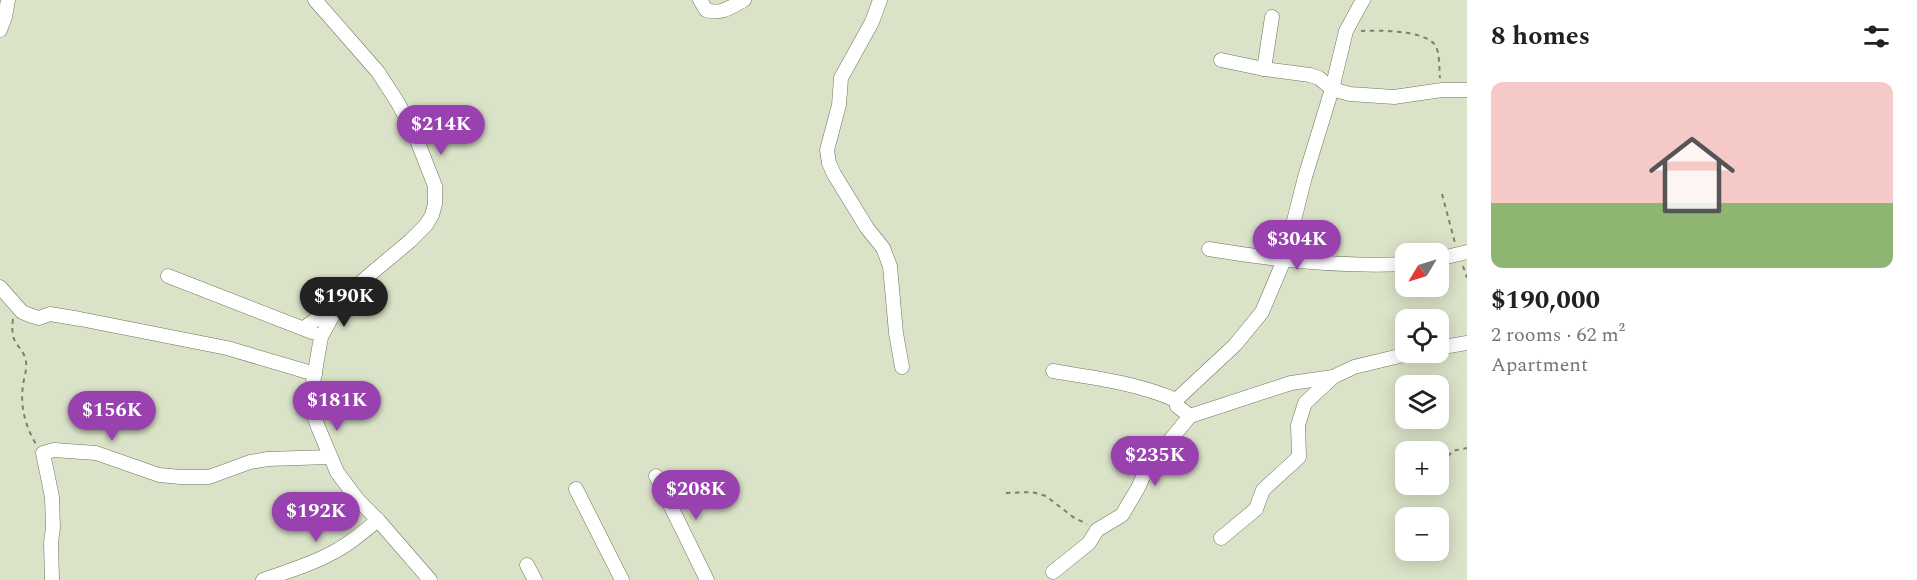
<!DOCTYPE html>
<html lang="en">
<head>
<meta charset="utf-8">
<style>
	body { margin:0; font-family:Spectral,serif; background:#f6f6f6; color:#202124; height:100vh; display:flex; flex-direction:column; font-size:22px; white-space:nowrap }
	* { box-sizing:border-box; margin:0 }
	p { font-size:20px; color:#757577 }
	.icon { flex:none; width:33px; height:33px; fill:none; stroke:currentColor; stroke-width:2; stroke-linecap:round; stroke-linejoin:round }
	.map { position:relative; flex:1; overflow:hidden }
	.details { display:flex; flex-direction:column; background:#fff; width:450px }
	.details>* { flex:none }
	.needle { width:39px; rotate:232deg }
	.buttons { position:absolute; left:1395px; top:243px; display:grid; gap:12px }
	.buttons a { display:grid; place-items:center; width:54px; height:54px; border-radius:12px; background:#fff; box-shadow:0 3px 15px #0003; font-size:30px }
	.price { position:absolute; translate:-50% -51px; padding:0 14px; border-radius:21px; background:#9942af; color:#fff; font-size:20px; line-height:39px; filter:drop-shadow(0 2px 3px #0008) }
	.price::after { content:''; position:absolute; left:50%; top:36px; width:18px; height:14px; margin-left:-9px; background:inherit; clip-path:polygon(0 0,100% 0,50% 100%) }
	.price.active { background:#222; color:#fff }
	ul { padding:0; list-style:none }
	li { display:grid; align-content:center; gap:12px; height:318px; padding:0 24px }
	li span { display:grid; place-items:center; height:186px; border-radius:12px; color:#555 }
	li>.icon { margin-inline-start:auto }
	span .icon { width:108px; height:108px; fill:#fffc; stroke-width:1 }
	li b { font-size:26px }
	h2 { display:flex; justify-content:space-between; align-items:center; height:72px; padding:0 24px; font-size:26px }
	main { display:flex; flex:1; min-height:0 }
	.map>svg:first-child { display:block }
</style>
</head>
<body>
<main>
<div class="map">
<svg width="1467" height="580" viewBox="0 0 1467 580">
	<rect width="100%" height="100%" fill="#dae3c8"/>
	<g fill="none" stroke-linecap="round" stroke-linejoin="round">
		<g stroke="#6e755d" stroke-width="15">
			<g id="minor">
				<path d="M700,0L706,10C721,15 731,7 744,0"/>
				<path d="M880,0L872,22L841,78L839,105L827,150L829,163L834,174L867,228L883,248L890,266L896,333L902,367"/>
				<path d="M0,30L5,17L8,0"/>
				<path d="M1221,60L1264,69L1310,75L1319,78L1332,89L1350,94L1394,97L1442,90H1467"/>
				<path d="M1264,69L1272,17"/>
				<path d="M1209,249C1274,260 1339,267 1406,264"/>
				<path d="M1438,259L1467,252"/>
				<path d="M168,276L312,332"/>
				<path d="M0,287L22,312L32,316L39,318L50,314L80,319L227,348L315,374"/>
				<path d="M338,306L321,337L312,389L313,412L318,427L337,472L357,499L378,520L430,580"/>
				<path d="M304,328L338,304L367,277L410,241L426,225L432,215L435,204V186L415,135L398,103L378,72L315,0"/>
				<path d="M1438,348L1467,343"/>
				<path d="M1053,371C1095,378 1137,383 1176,400L1177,406L1190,416"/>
				<path d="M1176,400L1235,345L1262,312L1284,260L1305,177L1332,89L1346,31L1363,0"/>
				<path d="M656,476L707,580"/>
				<path d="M576,489L622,580"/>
				<path d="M1221,538L1256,509L1263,490L1299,457L1298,425L1305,403L1333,377"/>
				<path d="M527,565L535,580"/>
				<path d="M1053,572L1089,543L1097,530L1122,515L1138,488L1150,461L1167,444L1190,416L1291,383L1333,377L1354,367L1416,352"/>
				<path d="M52,580L51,542L53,528L52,497L43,453L54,450L96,453L159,475L181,477H209L250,462L268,459L329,457"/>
				<path d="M263,580C285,572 307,566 328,555C347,546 362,533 378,520"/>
			</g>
		</g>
		<g stroke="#7b816f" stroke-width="2" stroke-dasharray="4.5 4.5" stroke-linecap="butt">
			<path d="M1361,31C1377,30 1425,30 1435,45C1440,52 1439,68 1440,78"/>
			<path d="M1442,194L1455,243"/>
			<path d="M1463,266L1467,278"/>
			<path d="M13,319C9,348 23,343 26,362C27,370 24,378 23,385C20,406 25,426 36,444"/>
			<path d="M1438,471L1452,451L1467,448"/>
			<path d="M1428,487L1430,484"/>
			<path d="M1006,493L1032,492L1046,496L1073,517L1087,524"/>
		</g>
		<use href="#minor" stroke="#fff" stroke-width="14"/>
	</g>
</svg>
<div class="buttons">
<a><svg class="needle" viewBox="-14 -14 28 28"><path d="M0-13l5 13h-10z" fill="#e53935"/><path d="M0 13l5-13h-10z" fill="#757577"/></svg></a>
<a><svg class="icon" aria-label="locate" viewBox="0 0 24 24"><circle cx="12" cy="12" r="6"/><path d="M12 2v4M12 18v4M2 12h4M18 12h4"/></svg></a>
<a><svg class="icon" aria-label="layers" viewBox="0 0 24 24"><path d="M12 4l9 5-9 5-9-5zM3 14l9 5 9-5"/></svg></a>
<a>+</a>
<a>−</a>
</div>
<b class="price" style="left:441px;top:156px">$214K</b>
<b class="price" style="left:1297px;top:271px">$304K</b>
<b class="price active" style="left:344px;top:328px">$190K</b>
<b class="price" style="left:337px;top:432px">$181K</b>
<b class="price" style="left:112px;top:442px">$156K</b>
<b class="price" style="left:1155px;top:487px">$235K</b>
<b class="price" style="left:696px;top:521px">$208K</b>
<b class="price" style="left:316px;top:543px">$192K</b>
</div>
<section class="details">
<h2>8 homes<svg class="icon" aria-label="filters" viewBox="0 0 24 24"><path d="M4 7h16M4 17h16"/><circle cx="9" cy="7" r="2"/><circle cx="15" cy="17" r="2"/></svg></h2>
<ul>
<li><span style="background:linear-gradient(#f6c9c9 65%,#8fb573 0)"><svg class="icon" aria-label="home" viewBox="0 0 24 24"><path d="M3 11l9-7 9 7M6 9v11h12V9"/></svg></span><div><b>$190,000</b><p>2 rooms · 62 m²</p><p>Apartment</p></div></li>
</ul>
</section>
</main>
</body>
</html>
